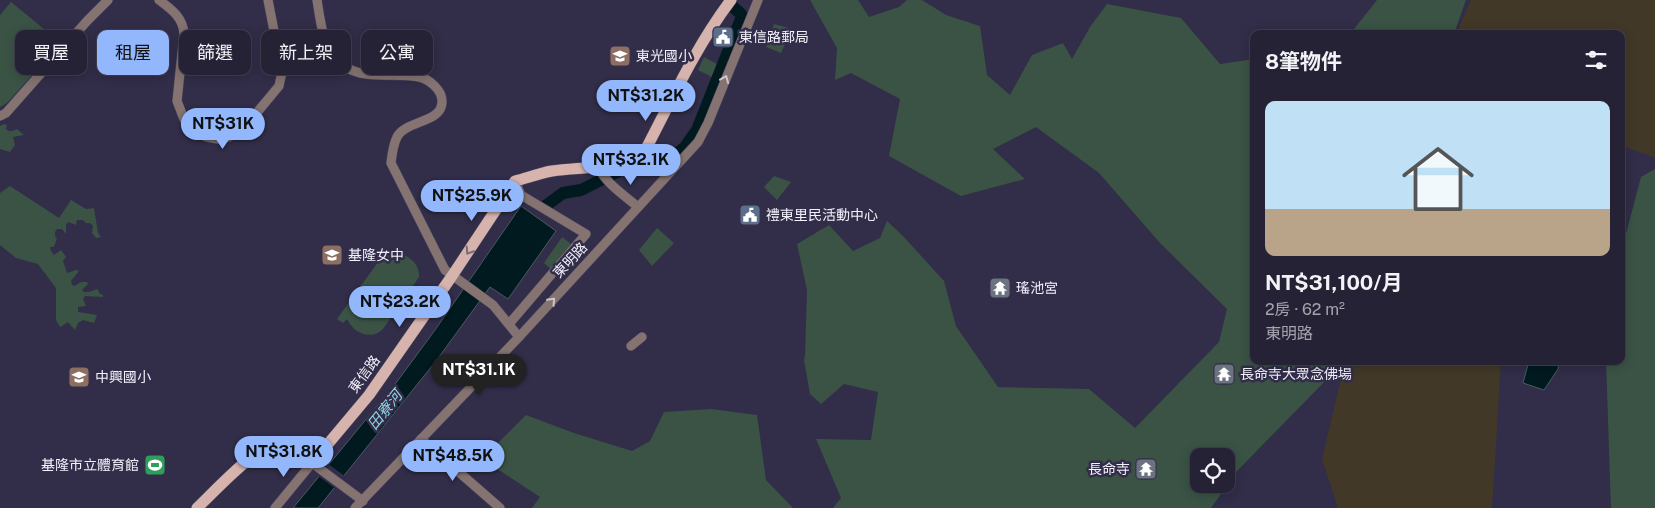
<!DOCTYPE html>
<html lang="zh-TW">
<head>
<meta charset="utf-8">
<style>
	body { margin:0; font-family:"Public Sans","Noto Sans TC",sans-serif; background:#2e2a3e; color:#f1f3f6; height:100vh; display:flex; flex-direction:column; font-size:19px; white-space:nowrap }
	* { box-sizing:border-box; margin:0 }
	p { font-size:16px; color:#a4a4ad }
	.icon { flex:none; width:28px; height:28px; fill:none; stroke:currentColor; stroke-width:2; stroke-linecap:round; stroke-linejoin:round }
	.map { position:relative; flex:1; overflow:hidden }
	.panel { position:absolute; left:1250px; top:30px; width:375px; height:335px; display:flex; flex-direction:column; background:#262236; border-radius:10px; box-shadow:0 2px 12px #0003,0 0 0 1px #423f51 }
	.panel>* { flex:none }
	.guide { position:absolute; left:15px; top:30px; width:475px; height:45px; display:flex; gap:10px }
	.tools { position:absolute; left:1190px; top:448px; display:grid; gap:10px }
	.tools a { display:grid; place-items:center; width:45px; height:45px; border-radius:10px; background:#262236; box-shadow:0 2px 12px #0003,0 0 0 1px #423f51; font-size:25px }
	.price { position:absolute; translate:-50% -42px; padding:0 11px; border-radius:18px; background:#93b7fd; color:#111; font-size:16px; line-height:32px; filter:drop-shadow(0 1px 2px #0008) }
	.price::after { content:''; position:absolute; left:50%; top:30px; width:15px; height:11px; margin-left:-8px; background:inherit; clip-path:polygon(0 0,100% 0,50% 100%) }
	.price.active { background:#222; color:#fff }
	ul { padding:0; list-style:none }
	li { display:grid; align-content:center; gap:10px; height:265px; padding:0 15px }
	li span { display:grid; place-items:center; height:155px; border-radius:10px; color:#555 }
	li>.icon { margin-inline-start:auto }
	span .icon { width:90px; height:90px; fill:#fffc; stroke-width:1 }
	li b { font-size:21px }
	h2 { display:flex; justify-content:space-between; align-items:center; height:60px; padding:0 15px; font-size:21px }
	.chip { padding:0 18px; border-radius:10px; background:#262236; box-shadow:0 2px 12px #0003,0 0 0 1px #423f51; font-size:18px; line-height:45px }
	.chip.active { background:#93b7fd; color:#111 }
	.map>svg:first-child { display:block }
</style>
</head>
<body>
<div class="map">
<svg width="1655" height="508" viewBox="0 0 1655 508">
	<rect width="100%" height="100%" fill="#322d48"/>
	<g fill="#413828">
		<path d="M1471,0H1655V158L1621,145V34H1456Z"/>
		<path d="M1342,361H1501L1492,508H1338L1322,459L1343,370Z"/>
	</g>
	<g fill="#3a5345" fill-rule="evenodd">
		<path d="M810,0H858L869,17L899,7L907,0H922L946,15L980,26L987,75L1010,95L1032,55L1063,43L1072,59L1090,27L1107,4L1181,18L1220,64L1254,59V361H1336L1337,369L1238,470L1211,508H833L841,498L816,439L871,440L878,392L844,384L821,404L810,394L804,360L805,355L807,290L797,244L829,225L853,251L880,238L887,221L903,236L944,281L956,326L998,387L1089,389L1135,428L1219,342L1227,309L1160,243L1099,173L1036,127L993,149L1025,179L961,196L889,156L900,99L851,73L835,80L837,48ZM1199,456H1226V484H1199Z"/>
		<path d="M1377,0H1466L1454,34H1350Z"/>
		<path d="M11,2L61,43L7,103L0,107V15Z"/>
		<path d="M774,24L792,29L781,53L766,47Z"/>
		<path d="M704,57L719,65L712,77L698,70Z"/>
		<path d="M4,124L7,125L6,129C10,133 13,131 17,129L24,135L13,137L15,145L10,152L0,149V126Z"/>
		<path d="M1655,169V508H1611L1606,361H1621V253L1641,177Z"/>
		<path d="M774,176L791,182L777,200L764,187Z"/>
		<path d="M10,186L59,218L71,200L86,209L94,208L98,233L101,237L96,238L92,233L93,226L90,223H86L83,220H77L76,225L68,222L66,225V234L62,229H57L55,232V236L57,238L54,247H50L51,251L54,255L61,250L66,257L63,261L67,273L76,270L79,271L71,281L72,285L75,286L81,282H87L88,284L82,290L84,292C89,293 93,290 98,289L99,293L103,295V297L85,296L83,299L86,306L78,307V312L97,315L94,323L83,320L78,323L75,330L68,322L60,327L56,320V288L38,264L16,258L0,245V193Z"/>
		<path d="M657,228L674,243L652,266L639,250Z"/>
		<path d="M562,237L575,247L554,272L544,263Z"/>
		<path d="M393,253C407,253 420,263 419,277L383,329C371,341 353,333 347,319L343,323L337,319L381,258L386,255Z"/>
		<path d="M711,409L757,415L766,480L793,508H532L540,497L482,459L526,415L574,433L632,451L650,441L664,412Z"/>
	</g>
	<g fill="#001a1f" stroke="#495a61">
		<path d="M521,206L556,231L508,299L490,287L436,361L318,508H293L396,383L435,330Z"/>
		<path d="M1529,361H1559L1558,369L1544,390L1523,383Z"/>
	</g>
	<path fill="#322d48" d="M327,463L346,477L336,489L317,475Z"/>
	<g fill="none" stroke-linecap="round" stroke-linejoin="round">
		<path stroke="#001a1f" stroke-width="12" d="M544,207L563,193L581,190L627,167L679,152L685,147L697,130L741,19V14L733,7"/>
		<g stroke="#4d4861" stroke-width="10">
			<g id="minor">
				<path d="M159,0C171,9 183,17 184,34L177,101L184,119L189,126L197,133L207,137L218,139L229,137L245,127L279,86L282,72L268,0"/>
				<path d="M317,0C320,18 322,40 333,55C355,85 390,71 419,77C429,79 442,90 442,101C443,123 406,120 397,137C393,145 392,154 391,163L445,270L493,305L519,337"/>
				<path d="M0,116L6,113L87,21L108,0"/>
				<path d="M598,166C605,183 624,195 638,207"/>
				<path d="M509,324L586,234L521,195L515,181"/>
				<path d="M631,346L642,337"/>
				<path d="M421,439L500,508"/>
				<path d="M275,508L312,463L363,501"/>
				<path d="M355,508L519,337L698,142L708,123L758,0"/>
			</g>
		</g>
		<g stroke="#4d4861" stroke-width="12">
			<path id="major" d="M197,508C212,494 261,441 278,443C287,443 304,457 312,463L369,395L452,276L515,181C527,178 540,173 552,171C584,166 623,171 647,147C673,97 697,45 731,0"/>
		</g>
		<use href="#minor" stroke="#847370" stroke-width="9"/>
		<use href="#major" stroke="#d6b4ad" stroke-width="11"/>
	</g>
	<defs><path id="oneway-chevron" d="M-2-3.5L2.5 0L-2 3.5" fill="none" stroke-width="1.6" stroke-linecap="round" stroke-linejoin="round" transform="scale(1.25)"/></defs>
	<g stroke="#ccc5cb">
		<use href="#oneway-chevron" transform="translate(725 79) rotate(-68)"/>
		<use href="#oneway-chevron" transform="translate(552 301) rotate(-47)"/>
	</g>
	<use stroke="#7c6a75" href="#oneway-chevron" transform="translate(469 251) rotate(123)"/>
	<defs>
		<g id="civic-square" transform="scale(1.125)"><rect x="-9" y="-9" width="18" height="18" rx="4" fill="#5c6f8a" stroke="#322d48"/><path d="M-.6-6.5H3V-4.5H.6V-3L4-1V1h2V6H-6V1h2V-1L-.6-3ZM-1.2 2.5V6h2.4V2.5Z" fill="#fff"/></g>
		<g id="school-square" transform="scale(1.125)"><rect x="-9" y="-9" width="18" height="18" rx="4" fill="#8d6e63" stroke="#322d48"/><path d="M0-5L7-2L0 1L-7-2ZM-4 1L0 2.5L4 1V4Q0 6-4 4Z" fill="#fff"/></g>
		<g id="temple-square" transform="scale(1.125)"><rect x="-9" y="-9" width="18" height="18" rx="4" fill="#6b7280" stroke="#322d48"/><path d="M0-6L5-2H3V0L6.5 2.5H4V6H1.5V3h-3V6H-4V2.5H-6.5L-3 0V-2H-5Z" fill="#fff"/></g>
		<g id="stadium-square" transform="scale(1.125)"><rect x="-9" y="-9" width="18" height="18" rx="4" fill="#2e9e5b" stroke="#322d48"/><path d="M0-5a6.5 5 0 1 0 0 10a6.5 5 0 1 0 0-10ZM-3.5-1.8h7v3.6h-7Z" fill="#fff"/></g>
	</defs>
	<g fill-rule="evenodd">
		<use href="#civic-square" x="723" y="37"/>
		<use href="#school-square" x="620" y="56"/>
		<use href="#civic-square" x="750" y="215"/>
		<use href="#school-square" x="332" y="255"/>
		<use href="#temple-square" x="1000" y="288"/>
		<use href="#temple-square" x="1224" y="374"/>
		<use href="#school-square" x="79" y="377"/>
		<use href="#stadium-square" x="155" y="465"/>
		<use href="#temple-square" x="1146" y="469"/>
	</g>
	<g text-anchor="middle" stroke-width="5" stroke-linejoin="round" paint-order="stroke">
		<g font-size="14" fill="#f3f1fc" stroke="#322d48" text-anchor="start">
			<text x="739" y="42">東信路郵局</text>
			<text x="636" y="61">東光國小</text>
			<text x="766" y="220">禮東里民活動中心</text>
			<text x="348" y="260">基隆女中</text>
			<text x="1016" y="293">瑤池宮</text>
			<text x="1240" y="379">長命寺大眾念佛場</text>
			<text x="95" y="382">中興國小</text>
			<text x="139" y="470" text-anchor="end">基隆市立體育館</text>
			<text x="1130" y="474" text-anchor="end">長命寺</text>
		</g>
		<g font-size="14" fill="#f3f1fc" stroke="#322d48">
			<text transform="translate(570 260) rotate(-47)" y="5">東明路</text>
			<text transform="translate(364 374) rotate(-54)" y="5">東信路</text>
		</g>
		<g font-size="15" font-style="italic" fill="#8fd6e4" stroke="#322d48">
			<text transform="translate(385 410) rotate(-51)" y="5">田寮河</text>
		</g>
	</g>
</svg>
<div class="tools">
<a><svg class="icon" aria-label="locate" viewBox="0 0 24 24"><circle cx="12" cy="12" r="6"/><path d="M12 2v4M12 18v4M2 12h4M18 12h4"/></svg></a>
</div>
<b class="price" style="left:646px;top:122px">NT$31.2K</b>
<b class="price" style="left:223px;top:150px">NT$31K</b>
<b class="price" style="left:631px;top:186px">NT$32.1K</b>
<b class="price" style="left:472px;top:222px">NT$25.9K</b>
<b class="price" style="left:400px;top:328px">NT$23.2K</b>
<b class="price active" style="left:479px;top:396px">NT$31.1K</b>
<b class="price" style="left:284px;top:478px">NT$31.8K</b>
<b class="price" style="left:453px;top:482px">NT$48.5K</b>
<div class="guide">
<a class="chip">買屋</a>
<a class="chip active">租屋</a>
<a class="chip">篩選</a>
<a class="chip">新上架</a>
<a class="chip">公寓</a>
</div>
<section class="panel">
<h2>8筆物件<svg class="icon" aria-label="filters" viewBox="0 0 24 24"><path d="M4 7h16M4 17h16"/><circle cx="9" cy="7" r="2"/><circle cx="15" cy="17" r="2"/></svg></h2>
<ul>
<li><span style="background:linear-gradient(#bfe0f5 70%,#b9a48a 0)"><svg class="icon" aria-label="home" viewBox="0 0 24 24"><path d="M3 11l9-7 9 7M6 9v11h12V9"/></svg></span><div><b>NT$31,100/月</b><p>2房 · 62 m²</p><p>東明路</p></div></li>
</ul>
</section>
</div>
</body>
</html>
